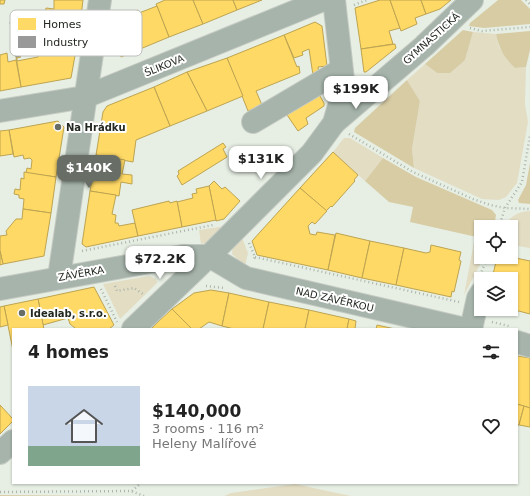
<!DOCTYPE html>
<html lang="en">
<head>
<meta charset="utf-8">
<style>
	body { margin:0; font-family:"DejaVu Sans",sans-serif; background:#f2f2f2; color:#222; height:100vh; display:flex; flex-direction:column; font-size:15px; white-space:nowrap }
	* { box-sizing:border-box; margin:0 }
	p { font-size:13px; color:#767676 }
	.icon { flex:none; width:22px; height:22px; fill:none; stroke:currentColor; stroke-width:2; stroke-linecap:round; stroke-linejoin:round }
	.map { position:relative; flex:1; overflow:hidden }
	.side { position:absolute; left:12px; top:328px; width:506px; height:156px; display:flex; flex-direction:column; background:#fff; border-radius:0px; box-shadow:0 1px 3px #0004 }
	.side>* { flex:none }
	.controls { position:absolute; left:474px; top:220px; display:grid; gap:8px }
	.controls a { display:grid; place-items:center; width:44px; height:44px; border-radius:0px; background:#fff; box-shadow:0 1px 3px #0004; font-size:20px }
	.price { position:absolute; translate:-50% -34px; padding:0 9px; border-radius:8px; background:#fff; color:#222; font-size:13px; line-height:26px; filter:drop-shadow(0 1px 2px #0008) }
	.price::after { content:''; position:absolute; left:50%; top:24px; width:12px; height:9px; margin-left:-6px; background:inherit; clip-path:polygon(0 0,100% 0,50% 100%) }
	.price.active { background:#686e65; color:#fff }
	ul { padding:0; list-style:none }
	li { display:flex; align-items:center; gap:12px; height:100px; padding:0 16px }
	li+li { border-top:1px solid #e0e0e0 }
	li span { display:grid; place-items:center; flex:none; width:112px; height:80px; border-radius:0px; color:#555 }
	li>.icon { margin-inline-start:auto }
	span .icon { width:48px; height:48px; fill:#fffc; stroke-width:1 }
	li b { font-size:17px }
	h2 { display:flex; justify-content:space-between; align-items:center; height:48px; padding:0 16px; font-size:17px }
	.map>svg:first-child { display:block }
</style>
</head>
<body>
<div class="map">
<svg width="530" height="496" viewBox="0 0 530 496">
	<rect width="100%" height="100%" fill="#e7efe4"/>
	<g fill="#e3ddc4">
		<path d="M473,32L496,34L499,47L515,68L526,67L525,104L528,122L517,183L506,197L499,200L482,199L414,168L412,149L420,101L407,80L425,64L437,73L465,60Z"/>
		<path d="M344,138H350L383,158L365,181L333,152Z"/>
		<path d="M530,211V248L511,245V227H504C509,217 519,211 530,211Z"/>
		<path d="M226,226L211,242L201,244L199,230Z"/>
		<path d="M241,235L248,253L245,266L232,254L233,243Z"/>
		<path d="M475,237L481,238V257H484L464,295Z"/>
		<path d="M149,276L156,279L157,283L120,319L103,284Z"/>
		<path d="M295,484L351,496H224L231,493Z"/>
	</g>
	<g fill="#d8cca5">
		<path d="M498,0H521L530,9V24L484,28L469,26L470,23Z"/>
		<path d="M463,30L473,32L465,60L450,73H437L425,64Z"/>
		<path d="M530,31V50L526,67L515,68C504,57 499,49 496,34Z"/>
		<path d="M407,80L420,101L412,149L414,168L354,132L355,128Z"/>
		<path d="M383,158L416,177L492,210L496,215L494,227H481V238L410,222L413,207L389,202L365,181Z"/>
		<path d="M530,163V204L519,203L518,200L526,185Z"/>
		<path d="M0,495H103L0,496Z"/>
	</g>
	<g fill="#ffd966" stroke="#bda451">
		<path d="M0,0H5L4,4H0Z"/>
		<path d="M54,0H83L79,33L54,29L55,24L45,22L44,20L46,8L54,9Z"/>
		<path d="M165,0H193L203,24L169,37L156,4Z"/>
		<path d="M193,0H233L237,10L203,24Z"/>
		<path d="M233,0H262L237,10Z"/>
		<path d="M380,0H390L400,28L389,31L393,44L361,49L355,8Z"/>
		<path d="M390,0H421L426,14L415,18L417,24L401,31Z"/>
		<path d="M421,0H451L440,9L426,14Z"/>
		<path d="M157,6L169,37L121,57L113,37L115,23L130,17L129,14L138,10L139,13Z"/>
		<path d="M315,22L322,26L327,66L318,67L319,74L313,75L309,49L302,52L303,55L294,58L284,35Z"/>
		<path d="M49,28L79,33L71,78L21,87L16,57L20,56L21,57L17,58V61L38,57V53H43L40,50L43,48L45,50L47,37L51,38L52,31Z"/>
		<path d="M284,35L297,67L299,66L300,73L256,91L262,105L248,111L227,58Z"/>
		<path d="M395,44L396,48L366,72H364L361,49Z"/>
		<path d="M7,53L8,62L16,60L21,87L0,91V55Z"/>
		<path d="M227,58L243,96L207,111L187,72Z"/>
		<path d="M187,72L207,111L170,126L154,87Z"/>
		<path d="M154,87L170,126L136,140L133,162L96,155L103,112L107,106Z"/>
		<path d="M317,91L324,103V106L306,118L308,124L298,131L285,112Z"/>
		<path d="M58,121L64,127L56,177L26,173L27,168L31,169L32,160L30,158L24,159L23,155L14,157L9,130Z"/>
		<path d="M9,130L13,154L0,156V131Z"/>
		<path d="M223,143L226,147L223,149L227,157L182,185L177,176L179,174L178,171Z"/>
		<path d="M333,152L358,175L354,180L355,181L332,207L331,206L326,211L300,188Z"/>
		<path d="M96,155L125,160L122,174L132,175V184L121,182L119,196L90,191Z"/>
		<path d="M24,172L56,177L51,213L23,209L24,199L19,198V195L14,194L15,189L20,190L21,178L24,179Z"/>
		<path d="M214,181L222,189L225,187L240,201L224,219L216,221L209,186Z"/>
		<path d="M209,186L216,220L182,227L177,202L193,198L192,194L197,193L196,189Z"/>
		<path d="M300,188L327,211L315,224L312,222L308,226L310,234L316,235L317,232L335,235L328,270L257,255L252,241Z"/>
		<path d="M90,191L116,195L112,214L116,215L115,223H118L119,226L135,223L138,236L86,247L82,244Z"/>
		<path d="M169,201L170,203L177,201L182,227L138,236L132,210Z"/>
		<path d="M23,209L51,213L44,256L3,264L0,251V236L7,235L6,231L16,219H22Z"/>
		<path d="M336,233L370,241L362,278L328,270Z"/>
		<path d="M370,241L404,248L396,285L362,278Z"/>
		<path d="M431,245L461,252L459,260L461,261L454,292L452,291L451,297L396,285L404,248L426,253L430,252Z"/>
		<path d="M0,251L3,264L0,265Z"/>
		<path d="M497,257L509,259L511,257L530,261V314L511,309V279H492Z"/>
		<path d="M94,287L114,325L109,329H73L75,328L70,324L68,318L43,325L38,299Z"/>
		<path d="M211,290L229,293L222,326L209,322L199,329H192L172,309L194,293Z"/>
		<path d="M229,293L269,302L263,329H234L222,326Z"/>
		<path d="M38,299L44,329H13V350L4,306Z"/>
		<path d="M269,302L309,310L305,329H263Z"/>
		<path d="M4,306L8,325L0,327V307Z"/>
		<path d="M172,309L192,329H151L160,320Z"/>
		<path d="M309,310L349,319L347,329H305Z"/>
		<path d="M349,319L356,321L355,329H347Z"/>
		<path d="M377,325L395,329H376Z"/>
		<path d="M517,356L530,358V408L517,404Z"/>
		<path d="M517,404L524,406L519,425H517Z"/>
		<path d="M0,405L13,419V421L0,434Z"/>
		<path d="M524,406L530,408V427L519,425Z"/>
	</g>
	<path fill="#999" stroke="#767775" d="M10,22L28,25L32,52L16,57Z"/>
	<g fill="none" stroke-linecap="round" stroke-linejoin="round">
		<g stroke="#c5cac2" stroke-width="24">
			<g id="minor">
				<path d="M0,111L85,97L323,0"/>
				<path d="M253,122L341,70"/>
				<path d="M334,123L424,46L472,0"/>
				<path d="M209,256L246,278L465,329"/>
				<path d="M59,277L100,0"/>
				<path d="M0,289L183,256H209"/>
				<path d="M133,329L209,256L312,153L334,123L344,88L334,0"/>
				<path d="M471,329L478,298L481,293"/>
				<path d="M517,342L530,346"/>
				<path d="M0,453L13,441"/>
			</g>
		</g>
		<g stroke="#abb5ad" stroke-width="2.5" stroke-dasharray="1 3" stroke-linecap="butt">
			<path d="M526,0L530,4"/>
			<path d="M354,5L367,0"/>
			<path d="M470,28L482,31L530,27"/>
			<path d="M349,134L413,172L473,199L490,205L505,208L530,209"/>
			<path d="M499,227L505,208L522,182L530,135"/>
			<path d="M249,243L255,257L253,260"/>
			<path d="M82,251L213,225"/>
			<path d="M255,257L459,302"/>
			<path d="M480,275L488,257"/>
			<path d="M115,286L117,291L134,288L143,294"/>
			<path d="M206,286L224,288"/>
			<path d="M101,289L117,322"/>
			<path d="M492,322L509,326"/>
			<path d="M132,491L141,483"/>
			<path d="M0,492L131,491L144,496"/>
		</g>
		<use href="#minor" stroke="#a6b4ab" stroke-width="22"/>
	</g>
	<g fill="#686e65" stroke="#fff" stroke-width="1.5">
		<circle cx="58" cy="127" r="4"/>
		<circle cx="22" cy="313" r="4"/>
	</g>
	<g text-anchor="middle" stroke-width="4" stroke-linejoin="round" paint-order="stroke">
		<g font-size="10" fill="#232821" stroke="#fff">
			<text transform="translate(431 38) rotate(-42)" y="4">GYMNASTICKÁ</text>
			<text transform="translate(164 65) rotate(-22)" y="4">ŠLIKOVA</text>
			<text transform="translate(81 273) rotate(-10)" y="4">ZÁVĚRKA</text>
			<text transform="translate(335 299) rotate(13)" y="4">NAD ZÁVĚRKOU</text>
		</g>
		<g font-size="10" font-weight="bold" fill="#232821" stroke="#fff" text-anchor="start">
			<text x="66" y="131">Na Hrádku</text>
			<text x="30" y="317">Idealab, s.r.o.</text>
		</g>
	</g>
	<rect x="10" y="10" width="132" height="46" rx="6" fill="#fff" stroke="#bdbebc" stroke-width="1"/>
	<rect x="18" y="18" width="18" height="12" fill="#ffd966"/>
	<rect x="18" y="36" width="18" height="12" fill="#999"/>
	<g font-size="11" fill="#232821">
		<text x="43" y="28">Homes</text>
		<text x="43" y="46">Industry</text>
	</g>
</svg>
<div class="controls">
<a><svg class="icon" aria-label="locate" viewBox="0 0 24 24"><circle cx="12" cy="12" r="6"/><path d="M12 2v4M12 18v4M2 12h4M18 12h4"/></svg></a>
<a><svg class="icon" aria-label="layers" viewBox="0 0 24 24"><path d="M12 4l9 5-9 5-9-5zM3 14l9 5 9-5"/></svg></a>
</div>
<b class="price" style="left:356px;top:110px">$199K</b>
<b class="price" style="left:261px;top:180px">$131K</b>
<b class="price active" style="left:89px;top:189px">$140K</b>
<b class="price" style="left:160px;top:280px">$72.2K</b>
<section class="side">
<h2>4 homes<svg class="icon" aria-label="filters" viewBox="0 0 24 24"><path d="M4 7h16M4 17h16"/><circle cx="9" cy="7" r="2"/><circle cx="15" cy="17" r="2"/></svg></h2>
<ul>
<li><span style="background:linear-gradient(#c9d6e8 75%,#7fa58c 0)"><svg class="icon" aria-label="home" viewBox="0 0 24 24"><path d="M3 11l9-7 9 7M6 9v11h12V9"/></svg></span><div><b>$140,000</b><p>3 rooms · 116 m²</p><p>Heleny Malířové</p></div><svg class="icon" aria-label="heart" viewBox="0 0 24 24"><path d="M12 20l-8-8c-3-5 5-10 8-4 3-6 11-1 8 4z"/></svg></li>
</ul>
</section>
</div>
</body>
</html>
